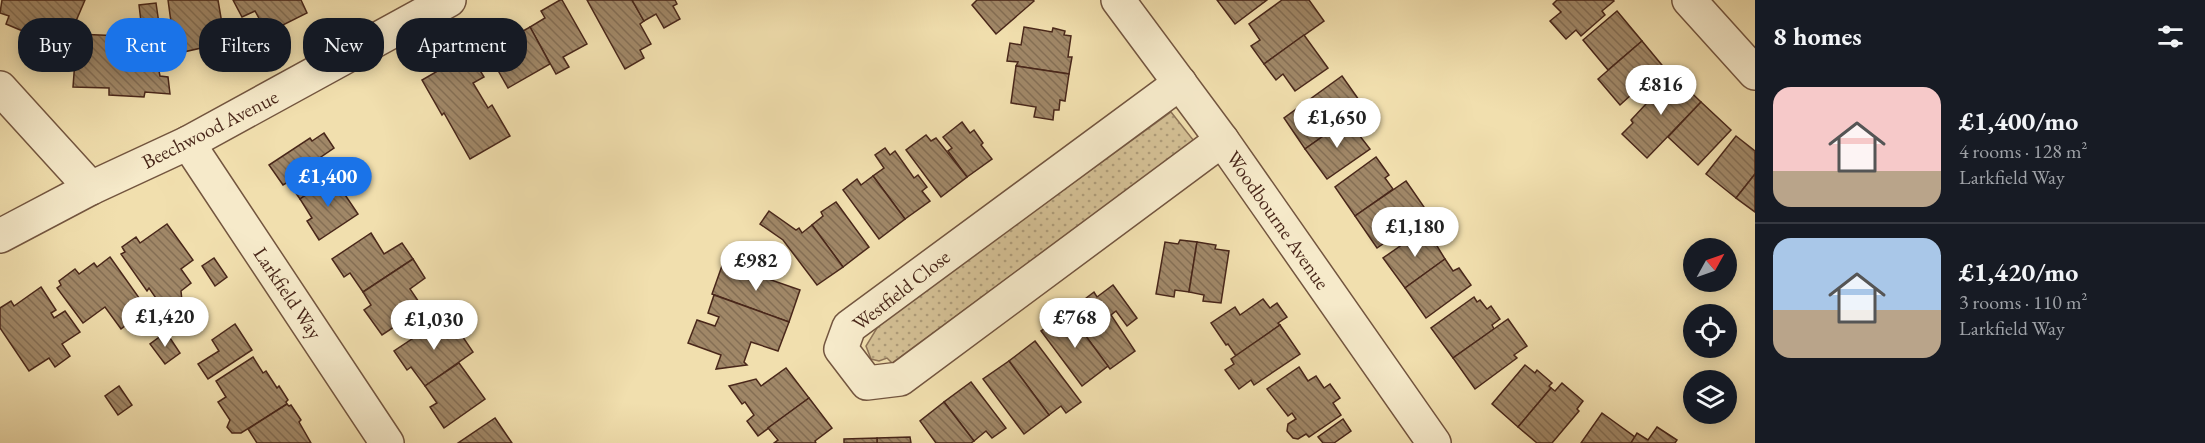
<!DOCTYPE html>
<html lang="en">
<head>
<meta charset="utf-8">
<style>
	body { margin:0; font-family:"EB Garamond",serif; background:#20242c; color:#f1f3f6; height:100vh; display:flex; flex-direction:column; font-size:22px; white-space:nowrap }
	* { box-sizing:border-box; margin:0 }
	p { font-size:20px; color:#9ea1a6 }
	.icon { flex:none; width:33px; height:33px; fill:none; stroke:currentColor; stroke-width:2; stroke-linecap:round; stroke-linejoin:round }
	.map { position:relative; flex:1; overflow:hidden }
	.sheet { display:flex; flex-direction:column; background:#171b24; width:450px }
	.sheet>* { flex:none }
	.guide { position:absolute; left:18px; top:18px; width:570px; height:54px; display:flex; gap:12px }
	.needle { width:39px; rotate:50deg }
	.controls { position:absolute; left:1683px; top:238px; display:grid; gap:12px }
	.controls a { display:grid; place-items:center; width:54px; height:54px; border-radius:50%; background:#171b24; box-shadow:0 3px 15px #0003; font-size:30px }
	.price { position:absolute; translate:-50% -51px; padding:0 14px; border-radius:21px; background:#fff; color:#222; font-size:20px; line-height:39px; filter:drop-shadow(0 2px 3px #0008) }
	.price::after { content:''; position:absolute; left:50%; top:36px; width:18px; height:14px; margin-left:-9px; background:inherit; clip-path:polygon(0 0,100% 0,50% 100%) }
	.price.selected { background:#1a73e8; color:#fff }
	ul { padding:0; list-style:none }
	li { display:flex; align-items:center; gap:18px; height:150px; padding:0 18px }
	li+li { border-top:2px solid #363941 }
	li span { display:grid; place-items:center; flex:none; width:168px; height:120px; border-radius:18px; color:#555 }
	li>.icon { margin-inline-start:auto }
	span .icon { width:72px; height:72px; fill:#fffc; stroke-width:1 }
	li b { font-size:26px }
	h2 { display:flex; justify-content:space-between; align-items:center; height:72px; padding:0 18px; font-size:26px }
	.tag { padding:0 21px; border-radius:24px; background:#171b24; box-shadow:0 3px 15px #0003; font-size:21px; line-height:54px }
	.tag.selected { background:#1a73e8; color:#fff }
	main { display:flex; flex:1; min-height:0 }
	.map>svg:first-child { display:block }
</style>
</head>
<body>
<main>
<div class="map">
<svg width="1755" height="443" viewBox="0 0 1755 443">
	<defs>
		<pattern id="grass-dots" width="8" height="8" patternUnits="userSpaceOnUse" patternTransform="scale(1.5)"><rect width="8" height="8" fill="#d4c095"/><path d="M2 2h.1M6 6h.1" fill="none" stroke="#ae9c79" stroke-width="1.8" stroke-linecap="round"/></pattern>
		<pattern id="building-back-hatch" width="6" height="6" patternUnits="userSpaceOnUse" patternTransform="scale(1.5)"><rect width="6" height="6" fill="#a08767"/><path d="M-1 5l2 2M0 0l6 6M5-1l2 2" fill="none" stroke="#846e54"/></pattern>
	</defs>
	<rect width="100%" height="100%" fill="#f1dfae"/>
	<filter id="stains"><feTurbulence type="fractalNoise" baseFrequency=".00333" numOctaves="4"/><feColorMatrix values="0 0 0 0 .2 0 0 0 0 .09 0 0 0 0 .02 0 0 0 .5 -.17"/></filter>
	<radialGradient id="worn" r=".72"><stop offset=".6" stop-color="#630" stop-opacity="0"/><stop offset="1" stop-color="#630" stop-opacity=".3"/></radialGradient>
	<path fill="url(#grass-dots)" stroke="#8e7458" stroke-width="1.5" d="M1171,112L1194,141L892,363L887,358L879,361L871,359L866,346L880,323Z"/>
	<g fill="url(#building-back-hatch)" stroke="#49271a" stroke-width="1.5">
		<path d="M2,0H85L61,56L41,47L44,40L6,24L9,16L0,13Z"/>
		<path d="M168,0H218L227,53L209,57L206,47L179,53L178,48L163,51L160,24L171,22Z"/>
		<path d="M233,0H301L307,13L267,33L255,11L242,17Z"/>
		<path d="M560,0H562L587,44L563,57L569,67L556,74L530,27L545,18L541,11Z"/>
		<path d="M587,0H632L644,21L640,24L651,44L640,50L644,58L625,69Z"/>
		<path d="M632,0H675L677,4L673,6L680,19L664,28L656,14L644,21Z"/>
		<path d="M977,0H1033L1034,1L996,34L972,5Z"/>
		<path d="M1217,0H1267L1235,24Z"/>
		<path d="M1282,0H1309L1324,21L1264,64L1251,46L1260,40L1249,24Z"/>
		<path d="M1557,0H1613L1614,1L1602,11L1605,15L1581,36L1576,30L1566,39L1550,21L1561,12L1553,4Z"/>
		<path d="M156,3L163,51L155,52L160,76L168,77L170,94L145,92L144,97L109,95V88L73,87L77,34L122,36L121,51L151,49L146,30H142L139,5Z"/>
		<path d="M1617,11L1642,41L1608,70L1583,40Z"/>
		<path d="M530,27L550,64L508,88L483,44L503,32L507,40Z"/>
		<path d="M1024,27L1052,32L1053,28L1065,31L1064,35L1071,36L1068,57H1072L1069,74L1016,66L1018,62L1007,61L1010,43L1021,45Z"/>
		<path d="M1304,35L1328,68L1295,91L1283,74L1276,80L1264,64Z"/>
		<path d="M1642,41L1666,70L1634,98L1631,95L1620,105L1598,79Z"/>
		<path d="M470,54L484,77L473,83L488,108L492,105L510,136L470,159L444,113L442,115L422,80L436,72L434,69L445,63L448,67Z"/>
		<path d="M1016,66L1069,74L1065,101L1060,100L1059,110H1054L1053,120L1034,117L1036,107L1011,103Z"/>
		<path d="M1673,75L1701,102L1647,158L1622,134L1633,123L1631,120Z"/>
		<path d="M1342,76L1364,107L1305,149L1284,118Z"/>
		<path d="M1701,102L1731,130L1698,165L1668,137Z"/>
		<path d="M1346,120L1354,132L1356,131L1370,149L1327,179L1305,149Z"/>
		<path d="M962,122L970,133L974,130L983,143L981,145L992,159L967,177L948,151L952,148L943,137Z"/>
		<path d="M324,133L334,148L321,157L333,177L300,199L288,182L283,185L269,165L310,138L312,141Z"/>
		<path d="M926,135L931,141L936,138L967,177L941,197L906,150Z"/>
		<path d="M1736,136L1755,151V174L1736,198L1706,174Z"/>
		<path d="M885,148L890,155L895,151L914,178L918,175L927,187L922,191L930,201L905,219L873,176L884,168L875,155Z"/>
		<path d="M1376,157L1389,175L1385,178L1393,189L1355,216L1335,187Z"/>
		<path d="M1755,174V212L1736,198Z"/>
		<path d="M873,176L905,219L879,239L843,190L857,179L861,185Z"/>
		<path d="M333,177L358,214L319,240L307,221L312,218L300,199Z"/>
		<path d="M1406,181L1424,207L1415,213L1419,219L1377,248L1355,216Z"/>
		<path d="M836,202L869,247L843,267L812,225L823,216L821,212Z"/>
		<path d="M769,211L796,230L799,228L802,233L812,225L843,267L817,285L783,240L760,224Z"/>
		<path d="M167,224L193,260L181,269L191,283L181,291L182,301L176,304L172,303L168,298L160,304L149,288L147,291L121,254L125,252L122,247L136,237L140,243Z"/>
		<path d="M1426,228L1445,259L1405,288L1383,258Z"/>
		<path d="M371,233L384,254L402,243L413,259L363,292L350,273L344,277L332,259Z"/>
		<path d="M1180,240L1197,242L1189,292L1175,290L1174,297L1156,294L1165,242L1178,244Z"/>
		<path d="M1197,242L1216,245L1215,249L1229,251L1221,303L1203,301L1204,295L1189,292Z"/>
		<path d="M110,257L142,302L128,312L134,319L121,329L105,307L83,323L57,288L61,285L59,281L75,269L79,274L94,263L97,267Z"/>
		<path d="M214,258L227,277L215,286L202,266Z"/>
		<path d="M413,259L425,278L410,289L423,308L382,335L364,310L371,305L363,292Z"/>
		<path d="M1445,259L1453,271L1459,268L1471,285L1426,318L1405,288Z"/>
		<path d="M723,263L800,290L789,322L712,294Z"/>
		<path d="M1113,285L1137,318L1127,326L1116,311L1111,315L1135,351L1110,369L1068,312L1094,292L1097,297Z"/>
		<path d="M41,287L56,310L51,313L54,318L65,311L80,332L62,344L70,356L55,367L49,358L29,371L0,328V308L11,301L14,306Z"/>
		<path d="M714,295L789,322L778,351L751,342L744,362L747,365L716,369L721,355L688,343L697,320L715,326L719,317L708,313Z"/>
		<path d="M1474,297L1477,302L1480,300L1487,309L1491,306L1500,319L1492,325L1494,329L1453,358L1431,328Z"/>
		<path d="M1263,299L1270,308L1277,303L1287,317L1278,323L1280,325L1236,356L1228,344L1226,345L1211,323L1235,307L1240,315Z"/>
		<path d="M1068,312L1108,366L1082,386L1041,331Z"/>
		<path d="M448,315L473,352L425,386L411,367L407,370L394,351Z"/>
		<path d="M1508,319L1527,346L1514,355L1517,358L1475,389L1453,358Z"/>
		<path d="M235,324L252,350L208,379L198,364L219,351L212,340Z"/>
		<path d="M1280,325L1300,354L1254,385L1251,380L1239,389L1225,370L1234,364L1231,359Z"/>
		<path d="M166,332L180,353L165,364L150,344Z"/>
		<path d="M1035,341L1081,402L1066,413L1061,406L1049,415L1009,361Z"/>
		<path d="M253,357L263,373L266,371L277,388L279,386L288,400L286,402L287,404L241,433H232L227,427L230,420L218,402L226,397L216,381Z"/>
		<path d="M1009,361L1049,415L1024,434L983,379Z"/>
		<path d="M459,363L485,399L444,428L430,407L437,403L425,386Z"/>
		<path d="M1525,365L1535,373L1537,370L1552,383L1549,386L1551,388L1518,427L1492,404Z"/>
		<path d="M1299,367L1308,381L1316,376L1324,388L1330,384L1340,398L1333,403L1341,415L1309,437L1306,434L1298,439L1293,438L1287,431L1288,424L1296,419L1292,413L1288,416L1267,389Z"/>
		<path d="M786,368L809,398L758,436L747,421L754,415L745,402L742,404L729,386L756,379L761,386Z"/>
		<path d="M971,382L1006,428L992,438L986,431L974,441L944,402Z"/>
		<path d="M1562,383L1583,401L1577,409L1579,411L1552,443H1537L1518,427L1551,388L1555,391Z"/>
		<path d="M119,386L132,405L118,415L105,396Z"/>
		<path d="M809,398L832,428L815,441L816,443H774L778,440L768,428Z"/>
		<path d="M944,402L974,441L971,443H936L920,421Z"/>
		<path d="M287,404L289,406L291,405L301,420L299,422L311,443H257L248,429Z"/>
		<path d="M1602,413L1635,437L1631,443H1581Z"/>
		<path d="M495,418L512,443H458Z"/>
		<path d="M1343,419L1351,431L1334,443H1323L1318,437Z"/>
		<path d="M1657,427L1677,440L1675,443H1631L1637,433L1648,440Z"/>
		<path d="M910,437L911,443H877V438Z"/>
		<path d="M877,438V443H844V439Z"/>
	</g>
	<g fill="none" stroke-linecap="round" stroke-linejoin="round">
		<g stroke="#73553f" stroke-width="36">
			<g id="minor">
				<path d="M1118,0L1222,140L1434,443"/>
				<path d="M1689,0L1755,73"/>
				<path d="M1180,83L849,327L841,349L867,383L900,379L1222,140"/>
				<path d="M0,88L91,188"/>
				<path d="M188,143L387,443"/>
				<path d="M0,236L91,188L188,143L449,0"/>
			</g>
		</g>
		<use href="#minor" stroke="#f6eaca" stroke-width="33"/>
	</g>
	<g text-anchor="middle" stroke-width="4.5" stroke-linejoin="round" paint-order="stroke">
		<g font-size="20" fill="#49271a" stroke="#f6eaca">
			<text transform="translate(210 129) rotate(-27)" y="7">Beechwood Avenue</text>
			<text transform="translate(1278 220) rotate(55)" y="7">Woodbourne Avenue</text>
			<text transform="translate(901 290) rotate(-38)" y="7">Westfield Close</text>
			<text transform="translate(288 293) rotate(56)" y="7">Larkfield Way</text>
		</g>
	</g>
	<rect width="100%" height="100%" filter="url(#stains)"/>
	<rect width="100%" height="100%" fill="url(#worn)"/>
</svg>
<div class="controls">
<a><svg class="needle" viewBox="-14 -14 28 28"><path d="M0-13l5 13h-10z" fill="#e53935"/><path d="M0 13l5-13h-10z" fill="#9ea1a6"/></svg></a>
<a><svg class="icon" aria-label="locate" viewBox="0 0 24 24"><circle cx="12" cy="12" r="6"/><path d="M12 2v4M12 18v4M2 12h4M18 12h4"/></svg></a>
<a><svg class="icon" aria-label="layers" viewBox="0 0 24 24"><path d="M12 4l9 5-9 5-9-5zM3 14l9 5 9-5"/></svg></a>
</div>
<b class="price" style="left:1661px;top:116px">£816</b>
<b class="price" style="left:1337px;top:149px">£1,650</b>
<b class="price selected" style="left:328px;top:208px">£1,400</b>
<b class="price" style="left:1415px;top:258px">£1,180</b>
<b class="price" style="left:756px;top:292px">£982</b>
<b class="price" style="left:165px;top:348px">£1,420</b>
<b class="price" style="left:1075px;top:349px">£768</b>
<b class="price" style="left:434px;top:351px">£1,030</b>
<div class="guide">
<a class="tag">Buy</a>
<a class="tag selected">Rent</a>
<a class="tag">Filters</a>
<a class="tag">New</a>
<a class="tag">Apartment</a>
</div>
</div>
<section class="sheet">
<h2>8 homes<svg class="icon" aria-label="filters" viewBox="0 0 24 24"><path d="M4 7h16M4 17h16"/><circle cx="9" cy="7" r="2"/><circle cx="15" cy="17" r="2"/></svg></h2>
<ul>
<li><span style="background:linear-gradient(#f6c9c9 70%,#b9a48a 0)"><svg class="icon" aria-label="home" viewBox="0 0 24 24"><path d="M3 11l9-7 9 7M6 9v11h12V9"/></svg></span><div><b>£1,400/mo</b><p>4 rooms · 128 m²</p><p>Larkfield Way</p></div></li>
<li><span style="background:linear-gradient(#a9c7e8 60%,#b9a48a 0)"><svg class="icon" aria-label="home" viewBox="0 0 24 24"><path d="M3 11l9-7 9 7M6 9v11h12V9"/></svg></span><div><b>£1,420/mo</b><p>3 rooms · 110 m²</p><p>Larkfield Way</p></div></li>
</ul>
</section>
</main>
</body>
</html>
